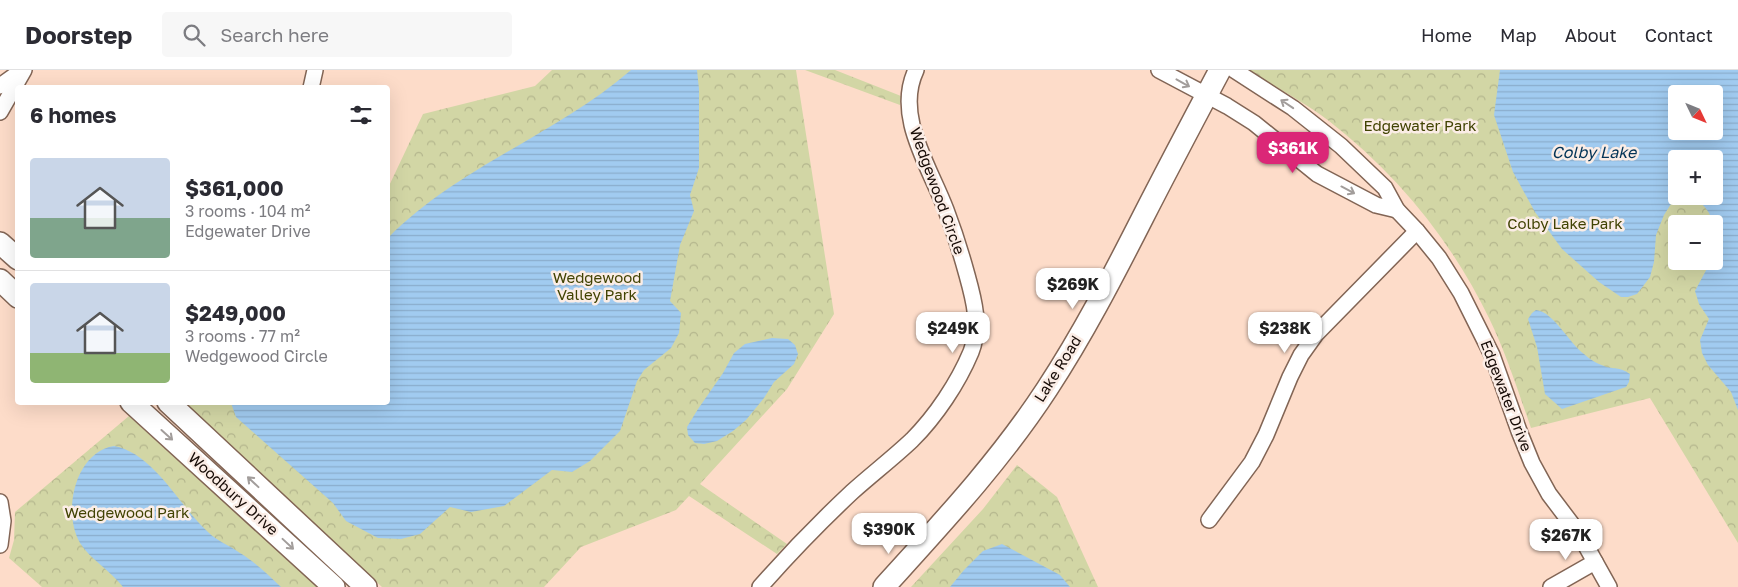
<!DOCTYPE html>
<html lang="en">
<head>
<meta charset="utf-8">
<style>
	body { margin:0; font-family:"Golos Text",sans-serif; background:#f7f7f7; color:#2b2b33; height:100vh; display:flex; flex-direction:column; font-size:19px; white-space:nowrap }
	* { box-sizing:border-box; margin:0 }
	p { font-size:16px; color:#7c7c81 }
	.icon { flex:none; width:28px; height:28px; fill:none; stroke:currentColor; stroke-width:2; stroke-linecap:round; stroke-linejoin:round }
	.map { position:relative; flex:1; overflow:hidden }
	.panel { position:absolute; left:15px; top:15px; width:375px; height:320px; display:flex; flex-direction:column; background:#fff; border-radius:5px; box-shadow:0 5px 20px #0002 }
	.panel>* { flex:none }
	.needle { width:32px; rotate:133deg }
	.controls { position:absolute; left:1668px; top:15px; display:grid; gap:10px }
	.controls a { display:grid; place-items:center; width:55px; height:55px; border-radius:5px; background:#fff; box-shadow:0 5px 20px #0002; font-size:25px }
	.price { position:absolute; translate:-50% -42px; padding:0 11px; border-radius:10px; background:#fff; color:#222; font-size:16px; line-height:32px; filter:drop-shadow(0 1px 2px #0008) }
	.price::after { content:''; position:absolute; left:50%; top:30px; width:15px; height:11px; margin-left:-8px; background:inherit; clip-path:polygon(0 0,100% 0,50% 100%) }
	.price.current { background:#db2777; color:#fff }
	ul { padding:0; list-style:none }
	li { display:flex; align-items:center; gap:15px; height:125px; padding:0 15px }
	li+li { border-top:1px solid #e1e1e2 }
	li span { display:grid; place-items:center; flex:none; width:140px; height:100px; border-radius:5px; color:#555 }
	li>.icon { margin-inline-start:auto }
	span .icon { width:60px; height:60px; fill:#fffc; stroke-width:1 }
	li b { font-size:21px }
	h2 { display:flex; justify-content:space-between; align-items:center; height:60px; padding:0 15px; font-size:21px }
	header { display:flex; align-items:center; gap:30px; box-sizing:border-box; height:70px; padding:0 25px; background:#fff; border-bottom:1px solid #e1e1e2 }
	header strong { font-size:24px }
	nav { display:flex; gap:28px; margin-inline-start:auto; font-size:18px }
	.search { width:350px; height:45px; background:#f7f7f7; display:flex; align-items:center; gap:12px; box-sizing:border-box; padding:0 18px; border-radius:5px; color:#7c7c81; font-size:19px }
	.map>svg:first-child { display:block }
</style>
</head>
<body>
<header>
<strong>Doorstep</strong>
<div class="search"><svg class="icon" aria-label="search" viewBox="0 0 24 24"><circle cx="10" cy="10" r="6"/><path d="M15 15l6 6"/></svg>Search here</div>
<nav><a>Home</a><a>Map</a><a>About</a><a>Contact</a></nav>
</header>
<div class="map">
<svg width="1738" height="517" viewBox="0 0 1738 517">
	<defs>
		<pattern id="park-crowns" width="20" height="18" patternUnits="userSpaceOnUse" patternTransform="scale(1.25)"><rect width="20" height="18" fill="#d2d6a5"/><path d="M2 6a3 3 0 1 1 6 0M12 15a3 3 0 1 1 6 0" fill="none" stroke="#b4b68d"/></pattern>
		<pattern id="water-rules" width="6" height="5" patternUnits="userSpaceOnUse" patternTransform="scale(1.25)"><rect width="6" height="5" fill="#a1cbf0"/><path d="M0 2.5h6" fill="none" stroke="#8aadcc"/></pattern>
	</defs>
	<rect width="100%" height="100%" fill="#fddcc9"/>
	<g fill="url(#park-crowns)" fill-rule="evenodd">
		<path d="M552,0H796L834,244L787,319L700,414L787,474L777,484L689,426L676,440L581,477L544,517H382L185,333L388,332V118L423,44L535,16Z"/>
		<path d="M805,0H835L901,26L900,35Z"/>
		<path d="M1249,0H1738V473L1650,328L1531,358C1518,321 1506,283 1489,248C1451,170 1397,104 1329,51C1304,32 1276,18 1249,0ZM1676,24H1714V61H1676ZM1676,89H1714V126H1676ZM1676,154H1714V191H1676Z"/>
		<path d="M129,346L318,517H42L9,488L14,470L15,442Z"/>
		<path d="M1017,395L1057,427L1098,517H911L983,439Z"/>
	</g>
	<g fill="url(#water-rules)" fill-rule="evenodd">
		<path d="M631,0H697L699,19V98L690,125L694,141L680,175L670,231L681,243L679,263L671,278L644,300L637,311L620,361L590,391L572,402L552,400L504,436L471,442L450,437L420,464L401,469L378,468L346,451L333,433L236,347L231,333L388,332L389,167C458,97 556,65 631,0Z"/>
		<path d="M1500,0H1738V340L1731,322L1708,295L1702,283L1700,270L1709,249L1699,234L1695,221L1711,191H1714C1714,163 1719,141 1690,126H1714V89H1676V126L1664,145L1656,165L1654,192L1650,207L1637,224L1628,227H1621L1599,212L1562,179L1535,142L1513,102L1494,45ZM1676,24H1714V61H1676Z"/>
		<path d="M1536,240C1554,242 1569,273 1584,284C1589,289 1598,294 1604,296C1614,300 1619,296 1630,304L1629,312L1626,317L1562,339L1545,324L1537,277L1528,249L1532,243Z"/>
		<path d="M772,268L788,269L795,275L798,284L794,294L774,312L764,328L746,350L733,361L717,371L704,374L695,373L688,365L687,357L698,339L723,303L734,283L745,274Z"/>
		<path d="M114,376C154,383 180,437 208,462C217,471 229,475 240,483C255,492 268,505 281,517H123C111,501 90,489 80,473C62,442 75,382 114,376Z"/>
		<path d="M1002,474L1060,505L1070,517H950L964,500L983,481Z"/>
	</g>
	<g fill="none" stroke-linecap="round" stroke-linejoin="round">
		<g stroke="#826555" stroke-width="18">
			<g id="street">
				<path d="M1159,0L1227,36L1254,53L1317,104L1376,135L1397,140"/>
				<path d="M1234,0L1293,38L1341,76L1385,118L1397,140L1417,161L1439,188L1461,223L1492,285L1519,361L1532,393L1549,424L1580,465L1609,517"/>
				<path d="M0,16L21,1"/>
				<path d="M311,18L315,0"/>
				<path d="M0,42L24,0"/>
				<path d="M0,432L3,451L0,475"/>
				<path d="M1209,450L1252,392L1266,365L1290,307L1301,285L1316,264L1417,161"/>
				<path d="M760,517C789,484 820,452 852,422C872,404 893,388 912,370C936,346 958,313 971,282C981,256 974,230 967,205C961,183 954,161 946,140C930,97 894,46 916,0"/>
				<path d="M1551,517L1595,492"/>
			</g>
		</g>
		<g stroke="#826555" stroke-width="24">
			<g id="secondary">
				<path d="M0,173L18,189"/>
				<path d="M0,210L18,227"/>
				<path d="M131,332L334,517"/>
				<path d="M168,332L366,517"/>
				<path d="M884,517C942,453 1000,391 1047,319C1083,264 1113,206 1143,147C1168,98 1194,49 1220,0"/>
			</g>
		</g>
		<use href="#street" stroke="#fff" stroke-width="15"/>
		<use href="#secondary" stroke="#fff" stroke-width="21"/>
	</g>
	<defs><path id="oneway-shaft" d="M-6 0H5M1.5-3L5.5 0L1.5 3" fill="none" stroke-width="1.6" stroke-linecap="round" stroke-linejoin="round" transform="scale(1.25)"/></defs>
	<g stroke="#a29d9b">
		<use href="#oneway-shaft" transform="translate(1183 13) rotate(29)"/>
		<use href="#oneway-shaft" transform="translate(1287 34) rotate(-146)"/>
		<use href="#oneway-shaft" transform="translate(1348 120) rotate(28)"/>
		<use href="#oneway-shaft" transform="translate(167 365) rotate(42)"/>
		<use href="#oneway-shaft" transform="translate(253 412) rotate(-137)"/>
		<use href="#oneway-shaft" transform="translate(288 474) rotate(43)"/>
	</g>
	<g text-anchor="middle" stroke-width="5" stroke-linejoin="round" paint-order="stroke">
		<g font-size="15" fill="#414303" stroke="#fbede6">
			<text x="1420" y="61">Edgewater Park</text>
			<text x="1565" y="159">Colby Lake Park</text>
			<text x="597" y="213">Wedgewood<tspan x="597" dy="17">Valley Park</tspan></text>
			<text x="127" y="448">Wedgewood Park</text>
		</g>
		<g font-size="15" fill="#160b06" stroke="#fbede6">
			<text transform="translate(937 121) rotate(70)" y="5">Wedgewood Circle</text>
			<text transform="translate(1058 299) rotate(-58)" y="5">Lake Road</text>
			<text transform="translate(1506 326) rotate(69)" y="5">Edgewater Drive</text>
			<text transform="translate(233 424) rotate(42)" y="5">Woodbury Drive</text>
		</g>
		<g font-size="16" font-style="italic" fill="#033457" stroke="#fbede6">
			<text x="1594" y="88">Colby Lake</text>
		</g>
	</g>
</svg>
<div class="controls">
<a><svg class="needle" viewBox="-14 -14 28 28"><path d="M0-13l5 13h-10z" fill="#e53935"/><path d="M0 13l5-13h-10z" fill="#7c7c81"/></svg></a>
<a>+</a>
<a>−</a>
</div>
<b class="price current" style="left:1293px;top:104px">$361K</b>
<b class="price" style="left:1073px;top:240px">$269K</b>
<b class="price" style="left:953px;top:284px">$249K</b>
<b class="price" style="left:1285px;top:284px">$238K</b>
<b class="price" style="left:889px;top:485px">$390K</b>
<b class="price" style="left:1566px;top:491px">$267K</b>
<section class="panel">
<h2>6 homes<svg class="icon" aria-label="filters" viewBox="0 0 24 24"><path d="M4 7h16M4 17h16"/><circle cx="9" cy="7" r="2"/><circle cx="15" cy="17" r="2"/></svg></h2>
<ul>
<li><span style="background:linear-gradient(#c9d6e8 60%,#7fa58c 0)"><svg class="icon" aria-label="home" viewBox="0 0 24 24"><path d="M3 11l9-7 9 7M6 9v11h12V9"/></svg></span><div><b>$361,000</b><p>3 rooms · 104 m²</p><p>Edgewater Drive</p></div></li>
<li><span style="background:linear-gradient(#c9d6e8 70%,#8fb573 0)"><svg class="icon" aria-label="home" viewBox="0 0 24 24"><path d="M3 11l9-7 9 7M6 9v11h12V9"/></svg></span><div><b>$249,000</b><p>3 rooms · 77 m²</p><p>Wedgewood Circle</p></div></li>
</ul>
</section>
</div>
</body>
</html>
